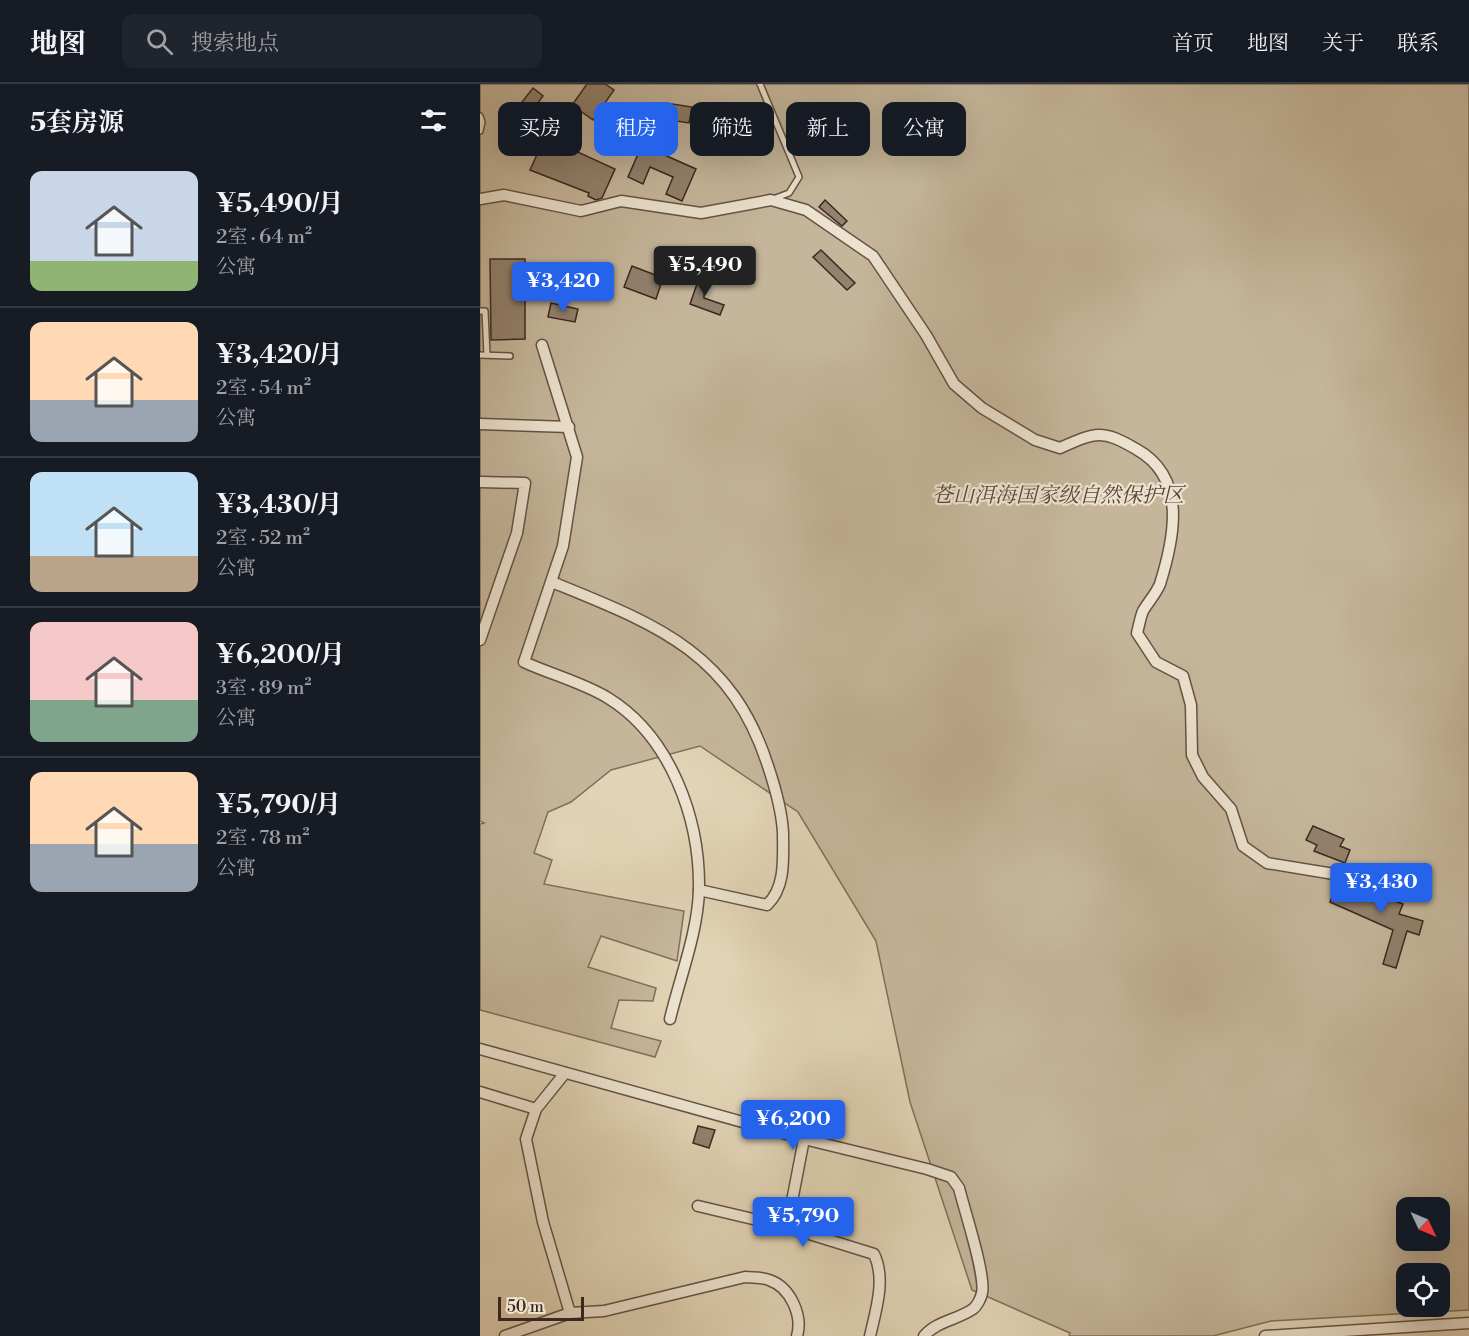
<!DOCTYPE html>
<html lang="zh">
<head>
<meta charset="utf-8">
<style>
	body { margin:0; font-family:"Libre Bodoni","Noto Serif SC",serif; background:#20242c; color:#f1f3f6; height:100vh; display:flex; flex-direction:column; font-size:22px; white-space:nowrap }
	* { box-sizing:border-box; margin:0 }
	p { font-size:20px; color:#9ea1a6 }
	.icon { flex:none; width:33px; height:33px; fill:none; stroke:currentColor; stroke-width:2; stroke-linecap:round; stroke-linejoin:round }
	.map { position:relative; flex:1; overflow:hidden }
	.details { display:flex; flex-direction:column; background:#171b24; width:480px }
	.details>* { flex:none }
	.hud { position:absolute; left:18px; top:18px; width:570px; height:54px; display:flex; gap:12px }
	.needle { width:39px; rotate:134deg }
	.fabs { position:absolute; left:916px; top:1113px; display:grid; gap:12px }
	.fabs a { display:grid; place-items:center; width:54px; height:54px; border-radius:12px; background:#171b24; box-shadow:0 6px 24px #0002; font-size:30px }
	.scale { position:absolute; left:18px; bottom:15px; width:86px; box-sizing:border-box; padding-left:6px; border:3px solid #3c281e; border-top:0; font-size:16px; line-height:21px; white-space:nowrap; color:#3c281e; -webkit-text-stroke:4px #ece2cf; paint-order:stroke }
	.price { position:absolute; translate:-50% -51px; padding:0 14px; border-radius:6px; background:#2563eb; color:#fff; font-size:20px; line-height:39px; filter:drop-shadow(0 2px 3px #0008) }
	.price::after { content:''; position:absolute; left:50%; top:36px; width:18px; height:14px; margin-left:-9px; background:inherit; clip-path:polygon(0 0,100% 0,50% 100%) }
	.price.active { background:#222; color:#fff }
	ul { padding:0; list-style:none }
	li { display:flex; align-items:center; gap:18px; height:150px; padding:0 30px }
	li+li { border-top:2px solid #363941 }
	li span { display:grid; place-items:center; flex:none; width:168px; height:120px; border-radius:12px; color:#555 }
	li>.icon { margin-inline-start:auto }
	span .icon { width:72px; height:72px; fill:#fffc; stroke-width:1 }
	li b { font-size:26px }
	h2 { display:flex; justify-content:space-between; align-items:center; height:72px; padding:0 30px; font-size:26px }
	.pill { padding:0 21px; border-radius:12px; background:#171b24; box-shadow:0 6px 24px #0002; font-size:21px; line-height:54px }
	.pill.active { background:#2563eb; color:#fff }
	header { display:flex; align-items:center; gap:36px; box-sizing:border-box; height:84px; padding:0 30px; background:#171b24; border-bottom:2px solid #363941 }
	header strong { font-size:28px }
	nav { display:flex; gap:33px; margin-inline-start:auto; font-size:21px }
	.search { width:420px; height:54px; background:#20242c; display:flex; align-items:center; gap:15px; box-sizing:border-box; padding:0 21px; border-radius:12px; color:#9ea1a6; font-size:22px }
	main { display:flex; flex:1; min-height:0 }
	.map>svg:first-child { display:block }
</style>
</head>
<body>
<header>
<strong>地图</strong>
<div class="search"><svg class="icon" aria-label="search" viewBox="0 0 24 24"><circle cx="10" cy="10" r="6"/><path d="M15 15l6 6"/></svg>搜索地点</div>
<nav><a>首页</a><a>地图</a><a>关于</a><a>联系</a></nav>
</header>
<main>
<section class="details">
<h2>5套房源<svg class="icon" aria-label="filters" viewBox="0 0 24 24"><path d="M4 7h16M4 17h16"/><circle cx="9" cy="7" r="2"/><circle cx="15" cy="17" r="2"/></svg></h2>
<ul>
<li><span style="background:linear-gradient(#c9d6e8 75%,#8fb573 0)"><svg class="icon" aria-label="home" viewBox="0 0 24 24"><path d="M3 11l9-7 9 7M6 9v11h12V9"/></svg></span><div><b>¥5,490/月</b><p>2室 · 64 m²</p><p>公寓</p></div></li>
<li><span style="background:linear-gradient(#ffd9b3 65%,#9aa5b1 0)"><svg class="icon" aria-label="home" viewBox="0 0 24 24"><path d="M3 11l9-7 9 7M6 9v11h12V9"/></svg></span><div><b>¥3,420/月</b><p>2室 · 54 m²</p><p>公寓</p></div></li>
<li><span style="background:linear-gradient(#bfe0f5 70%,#b9a48a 0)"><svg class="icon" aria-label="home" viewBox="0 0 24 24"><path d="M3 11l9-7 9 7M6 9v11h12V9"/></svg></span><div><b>¥3,430/月</b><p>2室 · 52 m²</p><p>公寓</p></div></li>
<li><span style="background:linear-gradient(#f6c9c9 65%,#7fa58c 0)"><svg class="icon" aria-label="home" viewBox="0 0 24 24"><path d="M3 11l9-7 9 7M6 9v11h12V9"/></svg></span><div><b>¥6,200/月</b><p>3室 · 89 m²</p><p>公寓</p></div></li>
<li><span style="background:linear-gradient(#ffd9b3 60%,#9aa5b1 0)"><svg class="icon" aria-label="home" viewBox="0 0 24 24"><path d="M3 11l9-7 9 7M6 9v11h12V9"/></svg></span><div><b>¥5,790/月</b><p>2室 · 78 m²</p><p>公寓</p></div></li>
</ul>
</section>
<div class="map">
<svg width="989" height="1252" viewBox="0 0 989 1252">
	<rect width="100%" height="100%" fill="#e1d3b5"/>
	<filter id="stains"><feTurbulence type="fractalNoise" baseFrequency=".00333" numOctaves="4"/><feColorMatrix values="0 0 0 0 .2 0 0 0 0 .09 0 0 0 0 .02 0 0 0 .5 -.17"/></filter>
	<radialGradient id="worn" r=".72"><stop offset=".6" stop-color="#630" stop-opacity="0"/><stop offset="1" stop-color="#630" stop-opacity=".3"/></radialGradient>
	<path fill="#c5b69b" stroke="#806f5c" stroke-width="1.5" fill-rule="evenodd" d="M0,0H989V1226L791,1237L733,1252H589L590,1249L492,1206L430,1018L396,857L318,728L220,662L131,686L91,718L68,728L54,769L72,776L64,800L204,827L197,877L121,852L108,883L176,904L173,917L139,916L131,944L181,957L175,973L0,926V740L4,739L0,737ZM927,1124H960V1156H927ZM927,1190H960V1222H927Z"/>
	<g fill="#92816d" stroke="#3c281e" stroke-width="1.5">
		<path d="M107,0H125L134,6L113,36L92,21Z"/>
		<path d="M53,4L63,12L53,26L42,18Z"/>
		<path d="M186,19L212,23L209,39L183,35Z"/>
		<path d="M65,53L135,85L122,114L116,116L108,112L109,109L50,86Z"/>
		<path d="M162,61L216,85L202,117L186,110L193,93L170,83L163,100L148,93Z"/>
		<path d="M345,116L367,137L362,142L339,123Z"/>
		<path d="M341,166L375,199L367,206L333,173Z"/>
		<path d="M10,175H45V255L11,256Z"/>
		<path d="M152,182L183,194L176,215L144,203Z"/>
		<path d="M223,183H225L224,214L244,221L240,231L210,220Z"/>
		<path d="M71,219L98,225L95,238L68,233Z"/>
		<path d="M833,742L864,755L860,762L870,766L865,779L834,767L837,761L826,756Z"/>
		<path d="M904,788L919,793L911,816L923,820L919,830L943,837L939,851L927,847L916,884L903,880L913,846L850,818L855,803L896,812Z"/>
		<path d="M218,1042L235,1046L229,1064L213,1059Z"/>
	</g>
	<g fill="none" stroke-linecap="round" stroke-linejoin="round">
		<g stroke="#655344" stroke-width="8">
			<g id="service">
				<path d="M280,0L319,93L309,109L293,115"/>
				<path d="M0,32L2,38L0,47"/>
				<path d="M0,227H5L7,271"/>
				<path d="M0,271L30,272"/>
			</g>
		</g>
		<g stroke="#655344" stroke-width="13">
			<g id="minor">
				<path d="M0,115L24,111L101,127L141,117L221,129L291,116L326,126L393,172L446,251L474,300L502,324L555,356L580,364C616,348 622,345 656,365C707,393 695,452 680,500C676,510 668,518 663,527C660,534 659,542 657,549L676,578L703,592L711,621L712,671L723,693L751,725L763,762L787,779L860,791"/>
				<path d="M62,261L97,373L83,462L44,578C70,590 104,599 128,614C190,652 220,734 219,805C218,848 200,893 190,935"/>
				<path d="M0,340L89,343"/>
				<path d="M0,398L45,399L37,449L0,556"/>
				<path d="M72,498C175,540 251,567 288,682C295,703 302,727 303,749C303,774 306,803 287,821L219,806"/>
				<path d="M0,965L324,1055L447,1085L471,1093L479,1104C484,1125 506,1191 502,1209C501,1214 497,1222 493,1225C477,1236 457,1237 444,1252"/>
				<path d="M85,989L56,1025L46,1055L63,1138L90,1229L124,1227L265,1193C273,1194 282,1193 289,1196C310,1203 323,1231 317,1252"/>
				<path d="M0,1008L56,1025"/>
				<path d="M324,1055L307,1143L394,1170C406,1195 396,1226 390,1252"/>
				<path d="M218,1122L307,1143"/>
				<path d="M25,1252L90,1229"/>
				<path d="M785,1252L989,1239"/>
			</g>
		</g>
		<use href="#service" stroke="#ece2cf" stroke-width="5"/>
		<use href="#minor" stroke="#ece2cf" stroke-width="10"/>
	</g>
	<g text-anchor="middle" stroke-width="4.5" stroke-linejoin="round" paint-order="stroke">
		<g font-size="21" font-style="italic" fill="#574437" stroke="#ece2cf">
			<text x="578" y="418">苍山洱海国家级自然保护区</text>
		</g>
	</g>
	<rect width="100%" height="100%" filter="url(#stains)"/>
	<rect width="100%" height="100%" fill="url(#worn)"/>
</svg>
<div class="fabs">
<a><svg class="needle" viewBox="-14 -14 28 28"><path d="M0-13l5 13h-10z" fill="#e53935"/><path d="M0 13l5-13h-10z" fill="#9ea1a6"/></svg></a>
<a><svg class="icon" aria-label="locate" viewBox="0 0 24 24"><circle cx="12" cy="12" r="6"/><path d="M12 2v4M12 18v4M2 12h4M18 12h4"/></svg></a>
</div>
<div class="scale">50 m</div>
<b class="price active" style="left:225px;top:213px">¥5,490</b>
<b class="price" style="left:83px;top:229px">¥3,420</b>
<b class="price" style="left:901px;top:830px">¥3,430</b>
<b class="price" style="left:313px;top:1067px">¥6,200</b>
<b class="price" style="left:323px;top:1164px">¥5,790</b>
<div class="hud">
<a class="pill">买房</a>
<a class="pill active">租房</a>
<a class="pill">筛选</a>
<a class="pill">新上</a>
<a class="pill">公寓</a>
</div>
</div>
</main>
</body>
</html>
